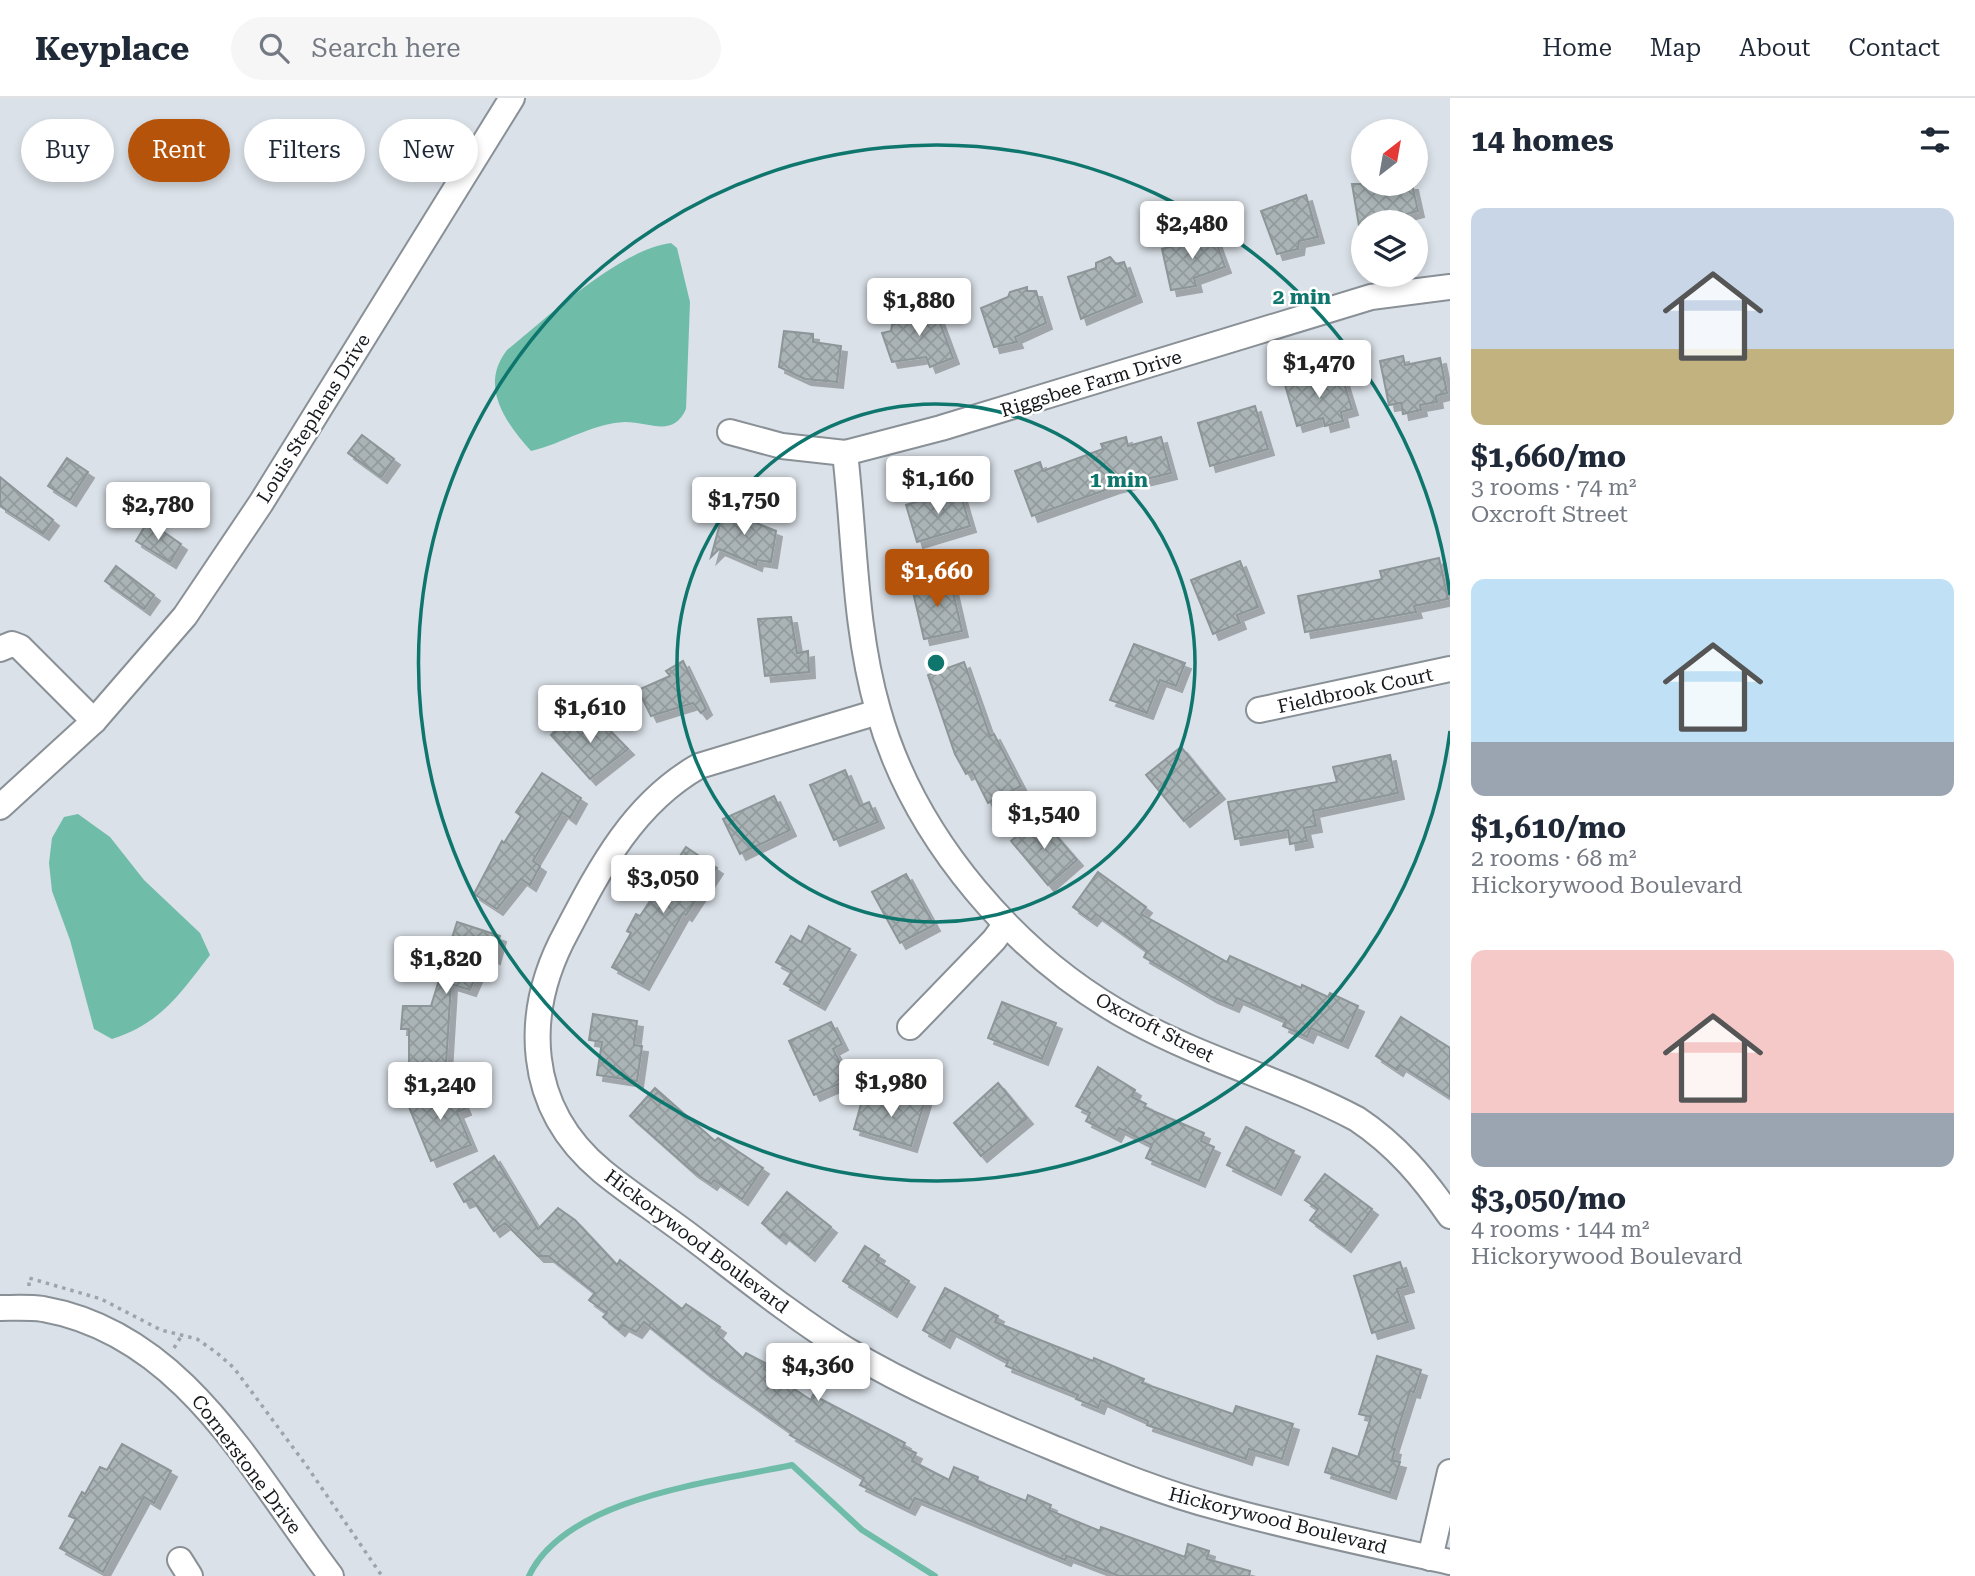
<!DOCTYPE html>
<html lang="en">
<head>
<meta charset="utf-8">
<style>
	body { margin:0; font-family:"Roboto Serif",serif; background:#f6f6f7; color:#1f2937; height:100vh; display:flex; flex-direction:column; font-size:26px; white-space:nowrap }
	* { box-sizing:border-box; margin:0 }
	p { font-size:23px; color:#747a83 }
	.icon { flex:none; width:38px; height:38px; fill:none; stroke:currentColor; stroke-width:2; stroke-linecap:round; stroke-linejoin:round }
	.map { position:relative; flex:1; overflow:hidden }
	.side { display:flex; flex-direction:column; background:#fff; width:525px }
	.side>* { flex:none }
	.top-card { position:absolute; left:21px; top:21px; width:665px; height:63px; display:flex; gap:14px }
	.needle { width:46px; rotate:31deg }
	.controls { position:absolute; left:1351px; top:21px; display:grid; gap:14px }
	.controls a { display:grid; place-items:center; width:77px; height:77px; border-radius:50%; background:#fff; box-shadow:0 4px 10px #0003; font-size:35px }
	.price { position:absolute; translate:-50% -60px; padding:0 16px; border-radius:7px; background:#fff; color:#222; font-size:23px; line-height:46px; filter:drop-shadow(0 2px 4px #0008) }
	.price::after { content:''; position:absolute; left:50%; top:42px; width:21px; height:16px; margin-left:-10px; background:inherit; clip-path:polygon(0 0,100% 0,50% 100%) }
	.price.active { background:#b45309; color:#fff }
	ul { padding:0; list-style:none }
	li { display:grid; align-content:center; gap:14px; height:371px; padding:0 21px }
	li span { display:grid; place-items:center; height:217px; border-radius:14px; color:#555 }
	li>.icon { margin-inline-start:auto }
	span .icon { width:126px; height:126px; fill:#fffc; stroke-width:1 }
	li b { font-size:30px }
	h2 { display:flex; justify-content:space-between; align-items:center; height:84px; padding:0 21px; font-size:30px }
	.tag { padding:0 24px; border-radius:32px; background:#fff; box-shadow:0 4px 10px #0003; font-size:24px; line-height:63px }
	.tag.active { background:#b45309; color:#fff }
	header { display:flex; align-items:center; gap:42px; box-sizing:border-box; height:98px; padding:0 35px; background:#fff; border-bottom:2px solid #e0e1e3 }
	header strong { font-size:33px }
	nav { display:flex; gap:38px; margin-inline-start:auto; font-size:24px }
	.search { width:490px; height:63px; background:#f6f6f7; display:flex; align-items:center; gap:18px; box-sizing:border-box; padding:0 24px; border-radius:38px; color:#747a83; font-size:26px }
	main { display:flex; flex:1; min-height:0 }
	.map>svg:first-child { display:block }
</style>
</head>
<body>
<header>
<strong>Keyplace</strong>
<div class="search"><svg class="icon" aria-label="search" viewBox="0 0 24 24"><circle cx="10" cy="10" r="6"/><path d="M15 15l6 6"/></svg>Search here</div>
<nav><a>Home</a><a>Map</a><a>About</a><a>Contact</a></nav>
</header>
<main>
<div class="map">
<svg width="1450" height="1478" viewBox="0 0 1450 1478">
	<defs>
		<pattern id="building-cross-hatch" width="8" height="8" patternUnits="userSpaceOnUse" patternTransform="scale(1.75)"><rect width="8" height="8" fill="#aab4b6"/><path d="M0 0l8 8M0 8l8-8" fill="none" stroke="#929a9c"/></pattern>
		<filter id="shadow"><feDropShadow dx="6" dy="6" stdDeviation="0" flood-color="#0004"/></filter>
	</defs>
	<rect width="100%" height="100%" fill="#dae1e8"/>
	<g fill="#6fbca9">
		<path d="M671,145L677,150L690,204L686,311C673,340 651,324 625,324C593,325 562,346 531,353C505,324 479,288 507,252C549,218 619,152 671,145Z"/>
		<path d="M78,716L110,739L144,782L200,835L210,857C180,896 160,926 112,941L94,931L70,842L52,793L49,765L52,740L64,719Z"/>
	</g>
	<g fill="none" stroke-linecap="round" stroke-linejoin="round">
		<path stroke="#6fbca9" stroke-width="6" d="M529,1478C566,1399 715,1384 792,1367L862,1432L935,1478"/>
	</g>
	<g fill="url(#building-cross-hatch)" stroke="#8c9698" stroke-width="2" filter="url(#shadow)">
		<path d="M1352,86H1412L1418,113L1376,124H1363L1359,128Z"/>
		<path d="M1306,97L1318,139L1299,143L1298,151L1277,156L1261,113Z"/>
		<path d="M1213,136L1225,169L1194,180L1196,188L1171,192L1162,151Z"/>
		<path d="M1110,159L1116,166L1124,164L1136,198L1081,221L1068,179L1096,170V165Z"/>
		<path d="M1027,189V193H1036L1046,225L1015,239L1017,244L994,249L981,210L1008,199L1010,194Z"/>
		<path d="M933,206L953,260L930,269L926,259L892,264L882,235L891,233L892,227L908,221L907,215Z"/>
		<path d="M784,233L813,236V244L841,248L837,284L805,281L779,269Z"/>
		<path d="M1403,258L1405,267L1440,260L1447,295L1436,298L1437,304L1420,307L1421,312L1403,316L1401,305L1389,307L1380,263Z"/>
		<path d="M1341,275L1352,311L1341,314L1343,323L1325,328L1323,320L1297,328L1285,287L1318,277L1319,282Z"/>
		<path d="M1255,308L1268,351L1210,368L1198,325Z"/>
		<path d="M362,337L394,361L381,379L348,355Z"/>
		<path d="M1126,339L1128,348L1161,339L1171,375L1114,389L1032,418L1015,373L1040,364L1043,373L1103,351L1101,346Z"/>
		<path d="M67,360L88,374L70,402L48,388Z"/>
		<path d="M0,379L53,422L43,436L0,408Z"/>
		<path d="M959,391L970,428L917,444L906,407Z"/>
		<path d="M725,407L746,413L741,419L776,433L771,464L757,462L756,467L719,451L711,459Z"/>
		<path d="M148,423L181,446L170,464L136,443Z"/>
		<path d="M1439,460L1448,501L1414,508L1416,514L1305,534L1298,498L1382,481L1380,473Z"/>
		<path d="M1240,463L1258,509L1237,517L1240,525L1213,536L1191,482Z"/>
		<path d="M116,468L154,497L144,511L105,483Z"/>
		<path d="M950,481L962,533L924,541L912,490Z"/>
		<path d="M791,519L797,555L808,553L809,574L765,578L758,521Z"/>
		<path d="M1134,546L1185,565L1176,588L1160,582L1147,615L1110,602Z"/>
		<path d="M683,563L706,611L701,615L693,605L651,618L638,592L670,578L666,573Z"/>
		<path d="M964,564L990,638L994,636L1021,688L988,705L972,673L966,676L955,656L928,577Z"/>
		<path d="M594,616L628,651L590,681L551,637L564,623L578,633Z"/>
		<path d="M1181,649L1219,695L1184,723L1146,677Z"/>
		<path d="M1390,657L1398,695L1313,713L1316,728L1304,730L1307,743L1290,746L1288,732L1235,741L1228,704L1337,684L1333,669Z"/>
		<path d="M845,672L860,708L869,704L878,724L834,742L810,687Z"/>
		<path d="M542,675L581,700L570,720L562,714L533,763L540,768L530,787L521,781L497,811L474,796L502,743L504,745L521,718L516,714Z"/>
		<path d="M774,698L790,732L740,756L723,721Z"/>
		<path d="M1040,719L1077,762L1048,787L1011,743Z"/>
		<path d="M686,749L717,770L686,817L683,815L643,886L612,869L631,835L627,833L636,816L640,818Z"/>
		<path d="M1098,774L1146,809L1141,816L1227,864L1230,858L1301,890L1302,887L1328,899L1330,895L1358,908L1342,944L1311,930L1307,939L1283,928L1286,922L1237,900L1233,908L1212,899L1144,859L1147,853L1096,816L1091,822L1073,809Z"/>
		<path d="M906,776L934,827L900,845L872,794Z"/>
		<path d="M457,824L500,838L494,860L486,856L470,892L451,886L446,967L409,969V931H401L403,908H431Z"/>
		<path d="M809,828L850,851L819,906L784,886L792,873L776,864L791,838L801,844Z"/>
		<path d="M1002,904L1056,925L1042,961L988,940Z"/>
		<path d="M593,916L637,923L634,947L642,948L637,983L597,977L602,944L589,942Z"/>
		<path d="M1401,919L1450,950V999L1400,967L1397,972L1376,958Z"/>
		<path d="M831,924L842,946L833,951L848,982L814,997L789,943Z"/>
		<path d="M1098,969L1135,992L1132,999L1146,1006L1144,1009L1204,1035L1201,1043L1214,1049L1199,1083L1146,1060L1152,1047L1119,1030L1115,1038L1086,1023L1090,1015L1076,1008Z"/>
		<path d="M454,985L465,1011L457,1014L471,1047L431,1063L407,1004Z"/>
		<path d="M998,985L1027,1020L981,1058L954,1025Z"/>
		<path d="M655,990L715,1043L718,1040L763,1070L742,1101L714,1082L711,1086L692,1073L630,1018Z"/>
		<path d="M902,995L925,1002L911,1048L854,1031L863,999L898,1009Z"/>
		<path d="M1246,1029L1294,1053L1275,1091L1227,1067Z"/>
		<path d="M494,1058L538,1131L558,1110L575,1122L617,1167L620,1162L682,1211L686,1206L720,1229L716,1235L743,1260L746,1255L767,1266L764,1271L811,1302L813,1297L905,1345L903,1349L916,1355L912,1363L949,1382L954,1369L978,1379L977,1383L1026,1403L1028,1397L1051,1407L1049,1412L1100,1433L1101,1429L1185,1459L1188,1446L1209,1453L1207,1461L1250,1473L1249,1478H1119L1067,1458L1065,1462L915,1400L909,1411L860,1387L864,1380L790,1337L792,1335L706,1274L644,1224L636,1234L623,1227L619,1232L603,1219L607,1215L589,1202L595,1195L548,1158H538L505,1125L494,1133L472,1101L464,1104L454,1086Z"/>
		<path d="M1325,1076L1372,1111L1345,1148L1310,1122L1318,1111L1305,1102Z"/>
		<path d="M787,1094L831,1129L809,1157L783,1136L780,1140L762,1125Z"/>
		<path d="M865,1148L879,1157L876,1162L909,1183L891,1213L843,1183Z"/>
		<path d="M1400,1164L1408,1188L1397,1191L1408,1224L1372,1235L1354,1178Z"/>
		<path d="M945,1190L998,1218L995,1224L1093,1263L1094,1260L1144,1281L1142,1285L1233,1316L1236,1308L1293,1326L1282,1361L1249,1351L1246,1361L1147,1327L1148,1323L1101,1302L1098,1310L1076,1301L1078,1297L1006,1268L1008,1263L950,1232L944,1244L923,1232Z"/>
		<path d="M1377,1258L1421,1272L1414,1294L1410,1293L1392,1350L1395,1351L1392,1362L1400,1364L1390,1395L1325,1374L1333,1350L1358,1359L1371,1319L1359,1316Z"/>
		<path d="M122,1346L171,1373L154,1405L144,1399L103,1474L60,1450L76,1421L69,1418L82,1394L85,1396L100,1369L107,1372Z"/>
	</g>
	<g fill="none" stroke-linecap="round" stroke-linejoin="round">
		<g stroke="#899096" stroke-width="28">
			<g id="minor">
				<path d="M730,334L782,348L845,355L941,330L1371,199L1450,189"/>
				<path d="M845,355C855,440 854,529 878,612C914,741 1017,860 1134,923C1206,962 1285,983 1357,1021C1396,1047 1423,1079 1450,1118"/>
				<path d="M0,551L12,546L20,549L94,623"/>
				<path d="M1259,612L1450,571"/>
				<path d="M878,614L699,668C634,705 601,768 567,833C522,915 525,1009 602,1073C631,1097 664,1118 694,1141C743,1178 792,1218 845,1251C910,1290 981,1320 1051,1349C1107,1372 1162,1395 1220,1410C1296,1431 1373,1447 1450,1464"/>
				<path d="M0,709L94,623L185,518L261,405L512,0"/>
				<path d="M910,929L994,842L1005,827"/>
				<path d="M0,1210C14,1210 29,1209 43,1211C184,1236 252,1374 331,1478"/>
				<path d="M1430,1460L1450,1374"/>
				<path d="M180,1462L190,1478"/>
			</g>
		</g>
		<g stroke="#9fa4aa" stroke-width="3.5" stroke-dasharray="3.5 5" stroke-linecap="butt">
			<path d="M29,1188V1180L101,1201L161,1232L197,1241L217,1255L234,1270L306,1367L382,1478"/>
			<path d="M174,1250L182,1237"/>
		</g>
		<use href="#minor" stroke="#fff" stroke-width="24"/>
	</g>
	<g fill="none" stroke="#0f766e" stroke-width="3.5">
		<circle cx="936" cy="565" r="259"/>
		<path d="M1450 633A518 518 0 1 1 1450 497"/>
	</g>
	<g text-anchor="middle" stroke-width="5" stroke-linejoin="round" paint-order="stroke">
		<g font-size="19" fill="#16181b" stroke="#fff">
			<text transform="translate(1091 285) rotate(-17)" y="7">Riggsbee Farm Drive</text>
			<text transform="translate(313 320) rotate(-58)" y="7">Louis Stephens Drive</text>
			<text transform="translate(1355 592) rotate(-12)" y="7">Fieldbrook Court</text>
			<text transform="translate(1155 929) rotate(27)" y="7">Oxcroft Street</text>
			<text transform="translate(697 1143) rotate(37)" y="7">Hickorywood Boulevard</text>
			<text transform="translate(247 1366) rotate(53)" y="7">Cornerstone Drive</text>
			<text transform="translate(1278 1422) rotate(14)" y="7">Hickorywood Boulevard</text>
		</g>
	</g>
	<circle cx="936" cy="565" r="10" fill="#0f766e" stroke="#fff" stroke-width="3.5"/>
	<g font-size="21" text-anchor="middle" font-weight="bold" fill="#0f766e" stroke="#fff" stroke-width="5" stroke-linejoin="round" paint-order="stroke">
		<text x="1302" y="206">2 min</text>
		<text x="1119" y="389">1 min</text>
	</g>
</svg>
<div class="controls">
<a><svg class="needle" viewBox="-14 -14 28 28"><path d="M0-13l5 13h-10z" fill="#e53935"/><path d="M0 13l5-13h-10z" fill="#747a83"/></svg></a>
<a><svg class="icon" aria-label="layers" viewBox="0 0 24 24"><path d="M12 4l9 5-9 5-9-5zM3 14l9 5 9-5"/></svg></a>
</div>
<b class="price" style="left:1192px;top:163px">$2,480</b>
<b class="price" style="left:919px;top:240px">$1,880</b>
<b class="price" style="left:1319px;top:302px">$1,470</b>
<b class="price" style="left:938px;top:418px">$1,160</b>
<b class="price" style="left:744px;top:439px">$1,750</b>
<b class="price" style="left:158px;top:444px">$2,780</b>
<b class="price active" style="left:937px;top:511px">$1,660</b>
<b class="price" style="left:590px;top:647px">$1,610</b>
<b class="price" style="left:1044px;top:753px">$1,540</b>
<b class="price" style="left:663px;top:817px">$3,050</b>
<b class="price" style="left:446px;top:898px">$1,820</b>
<b class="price" style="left:891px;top:1021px">$1,980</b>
<b class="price" style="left:440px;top:1024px">$1,240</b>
<b class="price" style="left:818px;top:1305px">$4,360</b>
<div class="top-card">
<a class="tag">Buy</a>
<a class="tag active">Rent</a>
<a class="tag">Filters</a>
<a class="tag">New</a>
</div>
</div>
<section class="side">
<h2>14 homes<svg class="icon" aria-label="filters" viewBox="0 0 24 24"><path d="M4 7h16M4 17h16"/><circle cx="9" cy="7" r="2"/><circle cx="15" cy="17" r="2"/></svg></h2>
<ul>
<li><span style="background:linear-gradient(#c9d6e8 65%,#c2b280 0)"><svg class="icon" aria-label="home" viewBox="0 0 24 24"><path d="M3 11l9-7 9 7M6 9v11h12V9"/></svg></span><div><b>$1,660/mo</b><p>3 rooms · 74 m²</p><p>Oxcroft Street</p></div></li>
<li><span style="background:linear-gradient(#bfe0f5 75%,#9aa5b1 0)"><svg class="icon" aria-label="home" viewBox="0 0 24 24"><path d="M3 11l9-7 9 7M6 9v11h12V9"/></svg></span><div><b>$1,610/mo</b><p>2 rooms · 68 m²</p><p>Hickorywood Boulevard</p></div></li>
<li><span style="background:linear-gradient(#f6c9c9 75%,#9aa5b1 0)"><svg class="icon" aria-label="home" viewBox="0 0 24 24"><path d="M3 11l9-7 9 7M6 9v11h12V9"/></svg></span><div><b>$3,050/mo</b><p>4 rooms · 144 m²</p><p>Hickorywood Boulevard</p></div></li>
</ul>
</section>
</main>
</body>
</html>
